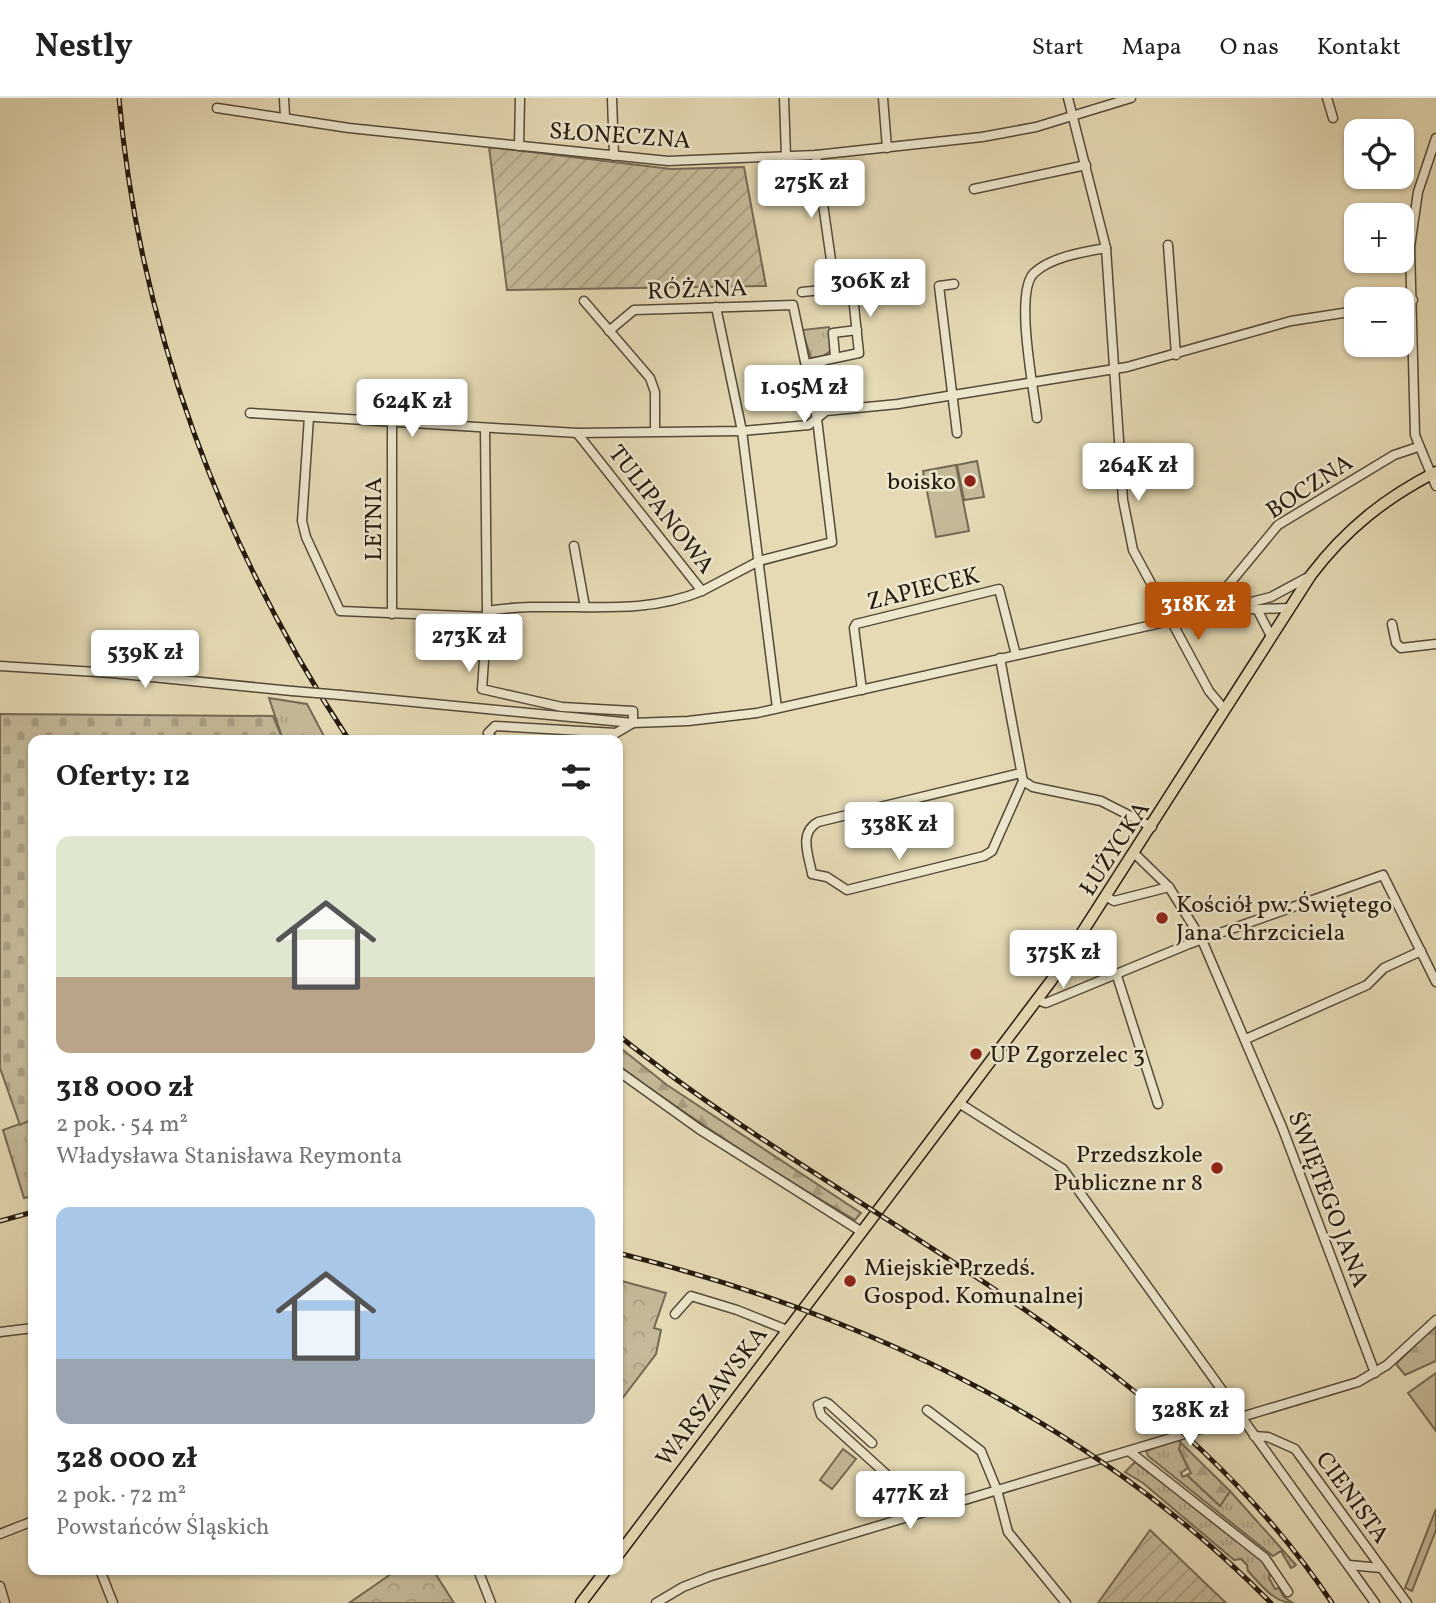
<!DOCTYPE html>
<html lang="pl">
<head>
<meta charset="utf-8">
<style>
	body { margin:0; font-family:Vollkorn,serif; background:#f6f6f6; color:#222; height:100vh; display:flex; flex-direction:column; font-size:26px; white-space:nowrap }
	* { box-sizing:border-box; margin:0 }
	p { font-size:23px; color:#767676 }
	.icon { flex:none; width:38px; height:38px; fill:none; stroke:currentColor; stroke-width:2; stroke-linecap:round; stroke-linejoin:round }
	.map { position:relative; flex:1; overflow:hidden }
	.panel { position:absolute; left:28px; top:637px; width:595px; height:840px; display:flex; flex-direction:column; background:#fff; border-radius:14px; box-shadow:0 2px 5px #0004 }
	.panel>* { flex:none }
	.controls { position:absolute; left:1344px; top:21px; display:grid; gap:14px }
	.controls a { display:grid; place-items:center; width:70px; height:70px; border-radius:14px; background:#fff; box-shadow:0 2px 5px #0004; font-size:35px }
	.price { position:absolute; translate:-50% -60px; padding:0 16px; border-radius:7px; background:#fff; color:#222; font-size:23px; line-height:46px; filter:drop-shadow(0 2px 4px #0008) }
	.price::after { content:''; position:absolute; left:50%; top:42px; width:21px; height:16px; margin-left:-10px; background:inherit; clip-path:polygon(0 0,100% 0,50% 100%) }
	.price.current { background:#b45309; color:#fff }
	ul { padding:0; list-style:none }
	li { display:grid; align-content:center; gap:14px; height:371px; padding:0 28px }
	li span { display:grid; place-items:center; height:217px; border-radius:14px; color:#555 }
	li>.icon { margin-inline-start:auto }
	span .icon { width:126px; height:126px; fill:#fffc; stroke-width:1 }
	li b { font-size:30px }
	h2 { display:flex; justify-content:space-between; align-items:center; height:84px; padding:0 28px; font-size:30px }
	header { display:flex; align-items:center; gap:42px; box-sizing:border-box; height:98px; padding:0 35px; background:#fff; border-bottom:2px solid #e0e0e0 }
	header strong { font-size:33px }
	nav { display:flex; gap:38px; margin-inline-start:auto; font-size:24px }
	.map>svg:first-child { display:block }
</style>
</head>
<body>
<header>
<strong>Nestly</strong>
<nav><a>Start</a><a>Mapa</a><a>O nas</a><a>Kontakt</a></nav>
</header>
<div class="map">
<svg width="1436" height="1505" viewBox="0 0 1436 1505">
	<defs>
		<pattern id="grass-tufts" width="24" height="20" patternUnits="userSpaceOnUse" patternTransform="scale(1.75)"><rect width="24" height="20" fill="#c4b998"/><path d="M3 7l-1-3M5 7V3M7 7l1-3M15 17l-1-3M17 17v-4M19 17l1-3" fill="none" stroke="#a89e82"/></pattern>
		<pattern id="forest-firs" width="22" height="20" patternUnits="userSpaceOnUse" patternTransform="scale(1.75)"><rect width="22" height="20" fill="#c4b998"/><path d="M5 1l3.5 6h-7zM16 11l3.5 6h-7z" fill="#a89e82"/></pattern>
		<pattern id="cemetery-stones" width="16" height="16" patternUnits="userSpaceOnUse" patternTransform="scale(1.75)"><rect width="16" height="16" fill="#c4b998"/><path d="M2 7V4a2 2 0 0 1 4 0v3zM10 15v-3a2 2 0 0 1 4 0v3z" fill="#a89e82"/></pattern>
		<pattern id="park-crowns" width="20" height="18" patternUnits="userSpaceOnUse" patternTransform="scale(1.75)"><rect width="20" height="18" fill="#c4b998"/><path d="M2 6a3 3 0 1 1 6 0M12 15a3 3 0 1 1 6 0" fill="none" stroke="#a89e82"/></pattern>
		<pattern id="garden-furrows" width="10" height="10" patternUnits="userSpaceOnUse" patternTransform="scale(1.75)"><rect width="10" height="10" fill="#c4b998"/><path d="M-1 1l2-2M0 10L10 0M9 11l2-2" fill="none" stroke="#a89e82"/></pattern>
	</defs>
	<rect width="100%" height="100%" fill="#e5dab4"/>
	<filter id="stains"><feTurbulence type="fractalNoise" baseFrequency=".00286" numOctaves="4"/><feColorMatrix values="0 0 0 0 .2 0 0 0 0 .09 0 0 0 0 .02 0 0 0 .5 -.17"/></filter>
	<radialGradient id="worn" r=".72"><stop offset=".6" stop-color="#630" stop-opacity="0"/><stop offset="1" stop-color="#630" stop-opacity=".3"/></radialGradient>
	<g fill="url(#grass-tufts)" stroke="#746a54" stroke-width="2">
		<path d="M829,229L832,252L823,258L811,260L802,232Z"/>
		<path d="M269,600L307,606L326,642H283Z"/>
		<path d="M33,1021V1098L24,1100L3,1032Z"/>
		<path d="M1178,1342L1181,1345L1179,1351L1188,1370L1181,1375L1183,1379L1187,1377L1220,1408L1230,1393L1296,1467L1291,1470L1281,1453L1273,1458L1148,1358L1146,1353Z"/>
		<path d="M1135,1364L1263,1461L1271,1474L1269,1480L1275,1491L1279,1490L1284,1499L1293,1505C1274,1505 1261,1487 1248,1473L1247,1467L1241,1461L1234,1462L1143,1385L1125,1374Z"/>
	</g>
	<g fill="url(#forest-firs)" stroke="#746a54" stroke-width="2">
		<path d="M618,948L667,987L861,1115L855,1122C773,1074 694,1023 618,967Z"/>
		<path d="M1436,1226V1263L1405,1277L1396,1266Z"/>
		<path d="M1181,1345L1230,1393L1220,1408L1187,1377L1191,1375L1179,1351Z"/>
	</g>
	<path fill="url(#cemetery-stones)" stroke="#746a54" stroke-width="2" d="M0,616L273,618L283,642H33V1021L20,1027L0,970Z"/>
	<g fill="url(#park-crowns)" stroke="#746a54" stroke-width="2">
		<path d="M618,1182L666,1195L654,1230L661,1232L656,1256L618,1306Z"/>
		<path d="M397,1472H433L454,1505H349Z"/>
	</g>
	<g fill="url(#garden-furrows)" stroke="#746a54" stroke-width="2">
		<path d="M489,49L671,71L744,69L766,188L507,192Z"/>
		<path d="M1150,1432L1226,1505H1098Z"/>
	</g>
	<g fill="#c4b998" stroke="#746a54" stroke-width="2">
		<path d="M977,363L984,399L964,402L957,367Z"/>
		<path d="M956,367L969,433L936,439L923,373Z"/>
		<path d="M1436,1275V1333L1408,1295Z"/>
		<path d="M843,1351L856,1361L832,1391L820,1382Z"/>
		<path d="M1436,1411V1432L1412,1493L1405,1490Z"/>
	</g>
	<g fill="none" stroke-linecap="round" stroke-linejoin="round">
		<g stroke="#554a38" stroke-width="11">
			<g id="minor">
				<path d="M284,0L285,19"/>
				<path d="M612,0L614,58"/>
				<path d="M784,0L786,58"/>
				<path d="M883,0L887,50"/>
				<path d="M1068,0L1106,150L1123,402L1133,452L1209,593L1224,611"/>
				<path d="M1327,0L1333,20"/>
				<path d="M217,10L349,30L668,63L816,57L982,39L1036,29L1131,0"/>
				<path d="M1436,40L1418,94L1410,149L1415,337L1436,388"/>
				<path d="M519,48L520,0"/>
				<path d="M816,57L834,183"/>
				<path d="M974,91L1086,67"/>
				<path d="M1168,147L1176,257"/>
				<path d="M954,186L939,188L957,335"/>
				<path d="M802,194L852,189L859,255L807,266"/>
				<path d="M584,203L650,280L655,294V333"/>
				<path d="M1402,204L1413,202"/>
				<path d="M716,209L742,333L777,610"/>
				<path d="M835,258L833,235L857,232"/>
				<path d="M820,265L835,296L852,310"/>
				<path d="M250,315L577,335L742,333L809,327L826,313L898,306L1127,269L1291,223L1356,213"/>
				<path d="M309,319L302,423L306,439L340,513L487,519L482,591L562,609L633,613V625L616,635L495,628L488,635L493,642"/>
				<path d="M1037,320C1034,292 1014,194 1034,175C1051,159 1083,154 1106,150"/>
				<path d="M392,325V516"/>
				<path d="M485,331L487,516"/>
				<path d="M577,335L702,493L759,463L832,444L817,321L793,207L634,212L609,233"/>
				<path d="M574,448L585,509"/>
				<path d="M1234,512L1289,510"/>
				<path d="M487,513C560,501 632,522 702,493"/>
				<path d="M1215,513L1216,502L1278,427L1394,357L1418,349"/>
				<path d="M1258,513L1271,538"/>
				<path d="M1392,526L1396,545L1401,550L1436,546"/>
				<path d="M1000,560L1023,683L992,753L984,758L847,792L827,779L812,776C809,758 798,735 818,724L1021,675"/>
				<path d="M0,568L112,575L292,593"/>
				<path d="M862,592L854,530L856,526L999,491L1016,557"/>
				<path d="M341,597L633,625L688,623L757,615L1224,511L1271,499L1308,479"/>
				<path d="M1023,683L1033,689L1101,703L1152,729"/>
				<path d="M1135,756L1169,789L1202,842L1282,1029L1375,1275"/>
				<path d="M1107,799L1114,803L1169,789"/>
				<path d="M1117,878L1158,1006"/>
				<path d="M1037,902L1046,905L1189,846L1383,777L1436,884"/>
				<path d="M1246,941L1367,887L1384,870L1421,853"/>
				<path d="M618,973L699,1031L862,1134"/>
				<path d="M959,1005L1063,1071L1375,1505"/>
				<path d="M675,1216L691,1198L737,1212L787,1232"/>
				<path d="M0,1234L33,1230"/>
				<path d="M927,1312L981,1353L997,1392L1008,1434L1066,1505"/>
				<path d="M1254,1338L1268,1339L1295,1351L1407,1505"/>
				<path d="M872,1345L829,1306L825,1304L818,1307L821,1317L927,1413"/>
				<path d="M1129,1353L1265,1460L1288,1494"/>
				<path d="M0,1436L33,1423"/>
				<path d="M1349,1467L1381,1470"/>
				<path d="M100,1472L113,1505"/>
				<path d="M478,1472L491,1505"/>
				<path d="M0,1488L5,1505"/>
				<path d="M656,1505L683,1489L711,1478L1358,1284L1387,1267L1436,1222"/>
			</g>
		</g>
		<g stroke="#251a0f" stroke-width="13">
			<g id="major">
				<path d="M618,1457L1051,883L1311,477C1346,431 1385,400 1436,374"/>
				<path d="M581,1505L606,1472"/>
			</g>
		</g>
		<use href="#minor" stroke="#eee7ce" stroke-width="8"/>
		<use href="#major" stroke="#e5dab4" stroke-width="10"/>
		<g stroke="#251a0f" stroke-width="5">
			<g id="rail">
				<path d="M119,0C139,230 223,451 349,642"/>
				<path d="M618,937C855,1127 1158,1243 1332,1505"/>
				<path d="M0,1123L33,1114"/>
				<path d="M618,1155C862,1216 1093,1324 1271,1505"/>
			</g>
		</g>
		<use href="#rail" stroke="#eee7ce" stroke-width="2.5" stroke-dasharray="8" stroke-linecap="butt"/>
		<g stroke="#554a38" stroke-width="11" stroke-linecap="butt">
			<path id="minor-bridge" d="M292,593L341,597"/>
		</g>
		<use href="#minor-bridge" stroke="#eee7ce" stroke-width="8"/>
	</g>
	<g fill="#8f2418" stroke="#eee7ce" stroke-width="2.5">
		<circle cx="970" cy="383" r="7"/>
		<circle cx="1162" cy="820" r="7"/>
		<circle cx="976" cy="956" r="7"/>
		<circle cx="1217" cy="1070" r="7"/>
		<circle cx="850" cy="1183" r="7"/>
	</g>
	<g text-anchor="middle" stroke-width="5" stroke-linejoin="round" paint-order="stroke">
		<g font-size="24" fill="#251a0f" stroke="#eee7ce">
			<text transform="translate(620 37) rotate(4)" y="8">SŁONECZNA</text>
			<text transform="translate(697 191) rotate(-2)" y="8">RÓŻANA</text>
			<text transform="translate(1309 388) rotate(-33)" y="8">BOCZNA</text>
			<text transform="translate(662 411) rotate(52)" y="8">TULIPANOWA</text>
			<text transform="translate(373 421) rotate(-90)" y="8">LETNIA</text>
			<text transform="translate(923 490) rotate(-14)" y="8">ZAPIECEK</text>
			<text transform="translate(1114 750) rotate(-57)" y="8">ŁUŻYCKA</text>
			<text transform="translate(1329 1101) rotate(69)" y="8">ŚWIĘTEGO JANA</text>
			<text transform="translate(711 1298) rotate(-53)" y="8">WARSZAWSKA</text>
			<text transform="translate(1353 1399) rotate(54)" y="8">CIENISTA</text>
		</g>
		<g font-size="24" fill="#251a0f" stroke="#eee7ce" text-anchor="start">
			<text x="956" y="391" text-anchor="end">boisko</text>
			<text x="1176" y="814">Kościół pw. Świętego<tspan x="1176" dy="28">Jana Chrzciciela</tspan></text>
			<text x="990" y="964">UP Zgorzelec 3</text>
			<text x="1203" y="1064" text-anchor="end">Przedszkole<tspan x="1203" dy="28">Publiczne nr 8</tspan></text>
			<text x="864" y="1177">Miejskie Przedś.<tspan x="864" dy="28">Gospod. Komunalnej</tspan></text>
		</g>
	</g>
	<rect width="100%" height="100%" filter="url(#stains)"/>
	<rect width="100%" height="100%" fill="url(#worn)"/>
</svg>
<div class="controls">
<a><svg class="icon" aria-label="locate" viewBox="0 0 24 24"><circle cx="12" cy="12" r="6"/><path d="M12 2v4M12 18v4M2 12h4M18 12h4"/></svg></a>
<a>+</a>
<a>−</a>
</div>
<b class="price" style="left:811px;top:122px">275K zł</b>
<b class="price" style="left:870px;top:221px">306K zł</b>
<b class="price" style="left:804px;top:327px">1.05M zł</b>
<b class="price" style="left:412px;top:341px">624K zł</b>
<b class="price" style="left:1138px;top:405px">264K zł</b>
<b class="price current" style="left:1198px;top:544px">318K zł</b>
<b class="price" style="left:469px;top:576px">273K zł</b>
<b class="price" style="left:145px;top:592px">539K zł</b>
<b class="price" style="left:899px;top:764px">338K zł</b>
<b class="price" style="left:1063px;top:892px">375K zł</b>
<b class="price" style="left:1190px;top:1350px">328K zł</b>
<b class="price" style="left:910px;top:1433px">477K zł</b>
<section class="panel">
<h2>Oferty: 12<svg class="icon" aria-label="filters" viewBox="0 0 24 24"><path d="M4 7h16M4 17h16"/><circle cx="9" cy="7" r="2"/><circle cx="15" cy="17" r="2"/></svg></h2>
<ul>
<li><span style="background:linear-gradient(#dfe7d0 65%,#b9a48a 0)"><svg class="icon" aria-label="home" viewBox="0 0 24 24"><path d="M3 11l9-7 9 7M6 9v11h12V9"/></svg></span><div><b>318 000 zł</b><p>2 pok. · 54 m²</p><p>Władysława Stanisława Reymonta</p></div></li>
<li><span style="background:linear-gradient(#a9c7e8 70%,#9aa5b1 0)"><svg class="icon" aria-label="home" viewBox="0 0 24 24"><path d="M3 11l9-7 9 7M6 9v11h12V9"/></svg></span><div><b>328 000 zł</b><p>2 pok. · 72 m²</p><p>Powstańców Śląskich</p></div></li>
</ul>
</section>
</div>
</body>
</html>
